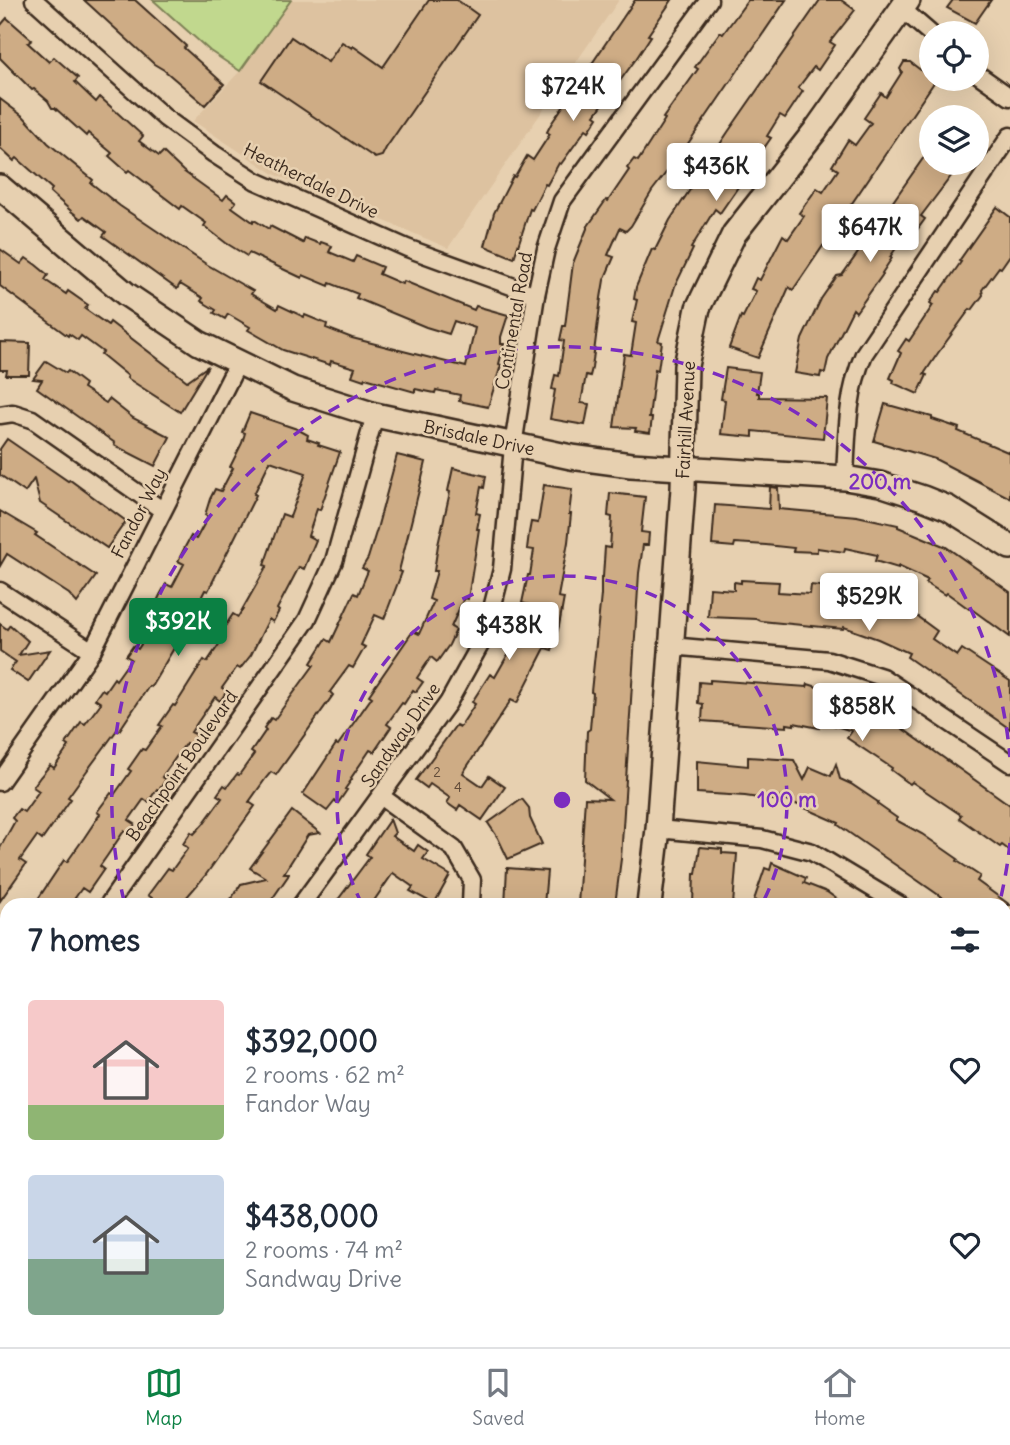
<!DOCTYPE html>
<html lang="en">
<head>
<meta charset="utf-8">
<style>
	body { margin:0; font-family:Delius,sans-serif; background:#f2f2f3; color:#1f2937; height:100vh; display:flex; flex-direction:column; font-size:26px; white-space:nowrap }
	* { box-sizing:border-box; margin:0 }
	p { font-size:23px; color:#747a83 }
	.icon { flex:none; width:38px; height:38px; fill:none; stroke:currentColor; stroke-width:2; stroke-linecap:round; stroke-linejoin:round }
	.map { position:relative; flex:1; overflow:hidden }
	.details { position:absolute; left:0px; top:898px; width:1012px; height:450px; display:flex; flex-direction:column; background:#fff; border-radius:21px 21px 0 0; box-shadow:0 7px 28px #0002 }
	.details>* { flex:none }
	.buttons { position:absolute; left:919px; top:21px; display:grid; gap:14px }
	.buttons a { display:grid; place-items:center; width:70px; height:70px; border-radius:50%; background:#fff; box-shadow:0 7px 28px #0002; font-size:35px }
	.price { position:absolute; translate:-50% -60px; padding:0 16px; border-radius:7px; background:#fff; color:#222; font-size:23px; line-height:46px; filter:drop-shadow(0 2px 4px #0008) }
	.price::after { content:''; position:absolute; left:50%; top:42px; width:21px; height:16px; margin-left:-10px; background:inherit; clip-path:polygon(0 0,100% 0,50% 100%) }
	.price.active { background:#0b8043; color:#fff }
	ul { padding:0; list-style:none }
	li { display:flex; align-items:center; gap:21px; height:175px; padding:0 28px }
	li span { display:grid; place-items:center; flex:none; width:196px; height:140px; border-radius:7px; color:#555 }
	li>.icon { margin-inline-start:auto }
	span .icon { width:84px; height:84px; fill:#fffc; stroke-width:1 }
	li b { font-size:30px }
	h2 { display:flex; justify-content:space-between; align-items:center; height:84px; padding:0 28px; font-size:30px }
	.tab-bar { display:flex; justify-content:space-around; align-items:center; height:98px; border-top:2px solid #e0e1e3; background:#fff; font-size:19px; color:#747a83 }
	.tab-bar a { display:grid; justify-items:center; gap:4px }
	.tab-bar .active { color:#0b8043 }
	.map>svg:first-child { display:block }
</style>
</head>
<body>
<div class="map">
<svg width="1010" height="1347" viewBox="0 0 1010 1347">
	<rect width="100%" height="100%" fill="#e7d0b0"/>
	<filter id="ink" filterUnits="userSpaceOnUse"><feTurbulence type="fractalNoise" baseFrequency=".0143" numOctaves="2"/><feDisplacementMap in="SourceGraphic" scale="14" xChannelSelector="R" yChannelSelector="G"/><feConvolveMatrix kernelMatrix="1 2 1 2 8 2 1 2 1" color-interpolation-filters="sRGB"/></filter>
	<g filter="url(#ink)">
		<path fill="#ddc2a0" d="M291,0H619L448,248L274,174L193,121L240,71Z"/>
		<g fill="#c1d88e" stroke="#7e8156" stroke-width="2">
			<path d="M153,0H291L240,71L210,51Z"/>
			<path d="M7,1190V1340L391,1341L386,1347H0V1197Z"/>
			<path d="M1010,1207V1347H916L919,1341L1004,1340V1211Z"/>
		</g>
		<path fill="#7fc8df" stroke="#648992" stroke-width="2" d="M7,1226V1329L0,1332V1229Z"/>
		<g fill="#ceac85" stroke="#3b2a1e" stroke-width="2">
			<path d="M84,0H135L186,46L184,48L224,84L205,105L164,70L154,64Z"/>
			<path d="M429,0H457L478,15L386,148L382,156L375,158L261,81L291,37L328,62L342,42L352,48L353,46L383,67Z"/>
			<path d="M635,0H672L648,35L651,36L636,59L595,115L598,117L589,131L586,129L561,164L559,163L547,185L545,184L532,210L530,209L514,258L485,246L494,213L513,176L515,177L527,156L533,160L550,134L547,132L551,124Z"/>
			<path d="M748,0H786L685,148L652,191L631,226L626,231L620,228L608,255L614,257L604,280L601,298L592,368L590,376L586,375L581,403L589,404L585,425L550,419L555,390L552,389L555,375L559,376L564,341L560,340L563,326H565L573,263L588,226L606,200L608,201L629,170L627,168L634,159L638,161L665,119L663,118L698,69L695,67L720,32L723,34Z"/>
			<path d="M820,0H841L855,10L830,42L835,45L818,70L814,67L798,88L803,91L785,118L780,115L767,136L771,138L753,164L745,159L730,181L738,187L720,213L715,209L691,248L693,249L675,286L658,341L662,342L658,370L655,369L649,418H652L650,433L635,431L636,428L614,427L624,354L631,355L636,323L632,322L637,300L634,299L636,287L652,249L655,250L670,220L728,132Z"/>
			<path d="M953,0H991L975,23L947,8Z"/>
			<path d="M7,18L32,40L28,43L49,62L54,57L78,78L75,82L96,102L100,97L143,136L139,141L159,156L163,152L183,171L223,200L227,195L236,202L232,207L253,222L254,220L269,229L270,226L303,243L305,238L320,244L321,242L332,246L329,252L353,262L356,256L382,267L379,274L402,284L404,281L474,310L476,306L508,315L501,337V344H504L499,364L501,365L488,407L459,401L460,395L436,390L435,393L415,389V392L365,378L364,380L352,376L355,368L331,361L330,365L283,350L248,330L250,327L228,314L225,319L214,313L216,310L201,301L203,298L180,284L177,289L103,236L106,232L84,216L81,219L71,211L50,192L52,189L17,158L14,161L0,148V99L24,117L48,143L93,180L91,183L120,206L206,264L253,291L251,294L277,309L279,305L304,317L305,315L327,324L326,328L352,338L466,367L475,328L454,321L449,334L426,327L356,298L358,294L330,283L329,286L303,275L302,278L249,253L247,256L226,243L204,226L206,223L182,206L180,209L129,170L127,172L109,156L112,153L88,133L86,136L55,108H52L48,101L34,89L32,90L0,58V26Z"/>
			<path d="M904,62H910L935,81L793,290L789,287L758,358L729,348L741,316L743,317L756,291L751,289L756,278L760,280L783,235L788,239L804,216L799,213L817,188L823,192L838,170L832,166L848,140L855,145L871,123L864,118L881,93L886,97L902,72L900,69Z"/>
			<path d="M931,147V163H961L921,216L925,219L917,230L915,229L907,240L903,238L890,257L892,258L882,273L883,274L856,312L853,309L828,359L825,373L821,372L820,377L795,373L802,339L821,299L837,276L842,275L865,243L870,229L883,212L885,213Z"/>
			<path d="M997,207L1010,217V255L1001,268L999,267L982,290L983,295L972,310L970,309L938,353L924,374L927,375L918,394L893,383L894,380L890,378L901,353L898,351L906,339L909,341L933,305L930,303L938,291L940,292L961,262L959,261Z"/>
			<path d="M0,249L21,264L26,258L36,265L48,275L45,280L66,294L68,291L88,305L85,309L108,325L110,322L187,381L208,366L180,412L127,378L128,376L101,354L103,352L81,336L78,340L69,334L68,336L0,286Z"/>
			<path d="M0,342L30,343L29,375H6L7,370H0Z"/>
			<path d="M46,361L66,373L68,371L85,384L83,388L106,403L109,399L133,418L170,437L155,466L114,445L115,443L37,388L42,380L33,379Z"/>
			<path d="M726,368L760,372L757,393H759V397L827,398L823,438L753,431V437L721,434L725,400L721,399Z"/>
			<path d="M885,404L932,417V419L959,428L958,431L1010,453V498L935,459L874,441Z"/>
			<path d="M250,413L297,429L308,435L307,439L319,443L318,445L340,452L320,510L317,509L308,536L316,540L304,569L299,567L277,609L279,611L273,622L269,619L251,655L240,669L237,667L222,688L227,691L220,701L215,697L191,732L197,735L190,746L186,743L162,777L166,779L159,790L157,789L148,802L144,799L129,820L135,824L128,834L124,831L107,856L100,866L104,869L88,892L82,888L70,905H34L64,860L67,862L84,838L100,814L97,812L111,793L114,795L131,771L128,769L142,749L145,750L162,726L159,725L173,705L175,706L204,660L207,662L224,637L220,634L233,614L238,617L267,566L264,565L282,514L290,517L306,473L270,461L254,494L256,495L208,591L205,590L192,616L194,618L183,640L180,638L151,687L149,686L119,731L117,730L86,772L68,797L71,799L42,840L37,836L20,860L26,864L0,901V848L15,821L12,818L19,809L24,812L39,791L33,787L40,777L50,765L54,768L69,746L66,744L81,722L85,724L101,703L95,699L102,689L105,691L114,678L116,680L131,659L126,656L133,646L138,649L147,635L159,613L153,610L160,595L166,584L172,587L184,564L178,561L185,547L191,536L196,539L208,517L205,515L210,499L215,489L221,491L233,468L230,467L242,443L245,433L242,432Z"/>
			<path d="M7,439L68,481L70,480L126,521L107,548L40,503L34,479L25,492L0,475V449Z"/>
			<path d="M397,455L426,462L399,571L402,572L384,619L375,615L361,645L365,647L353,668L349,666L330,692L333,695L276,775L271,772L266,778L249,802L255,806L205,876L180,905H148L152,898L148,895L168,868L172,870L188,848L183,844L191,832L194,834L203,824L222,798L217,795L224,785L227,787L237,774L239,775L254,754L251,752L266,730L264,728L271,718L274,720L314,665L311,663L326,639L331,642L354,593L358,595L368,571L362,568L368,558L377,529Z"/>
			<path d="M453,468L486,476L484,488L481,487L476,513L480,514L477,529H479L468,599L464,598L451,627L456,630L449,645L437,662L431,657L417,678L423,682L416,692L413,690L404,704L402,703L387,724L391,727L374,752L370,750L351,778L352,779L345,789L347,790L338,803L335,801L327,811L303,794L336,744L338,745L372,697L369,695L413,631L419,634L434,601L429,599L437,571H434L438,545L450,492L448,491Z"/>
			<path d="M544,485L572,489L569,514H571L568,542L558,597L564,598L559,626L552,650L545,648L517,703L511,700L463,773L482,786L489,776L505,787L482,820L460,805L457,810L447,803L450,798L430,784L427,788L416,780L456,725L460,727L475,704L472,702L490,674L495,677L511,649L517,628L524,630L529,605L522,603L528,575H530L534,550L527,549L529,533L531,522L538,523Z"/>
			<path d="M770,487L778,488L779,509L857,516L898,525V527L946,547L1010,592V637L970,608L969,609L947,593L945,595L926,583L928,580L898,566V568L875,561L877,555L845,548L844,552L817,548V552L793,551L794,548L766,545L735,543L734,547L712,545L715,505L769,509Z"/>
			<path d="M610,493L645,497L641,532L649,533L648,545H643L639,573L621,859L615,905H578L585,798L610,799L585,780L587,731L590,729L593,693L591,692L601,595V577H603L605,547L610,548L612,517L608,516Z"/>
			<path d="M0,511L37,533L35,535L96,576L77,603L69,594L7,554L0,566Z"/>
			<path d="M741,580L779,582L778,592L810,594L811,585L846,589L886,599L885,602L911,612L937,631L932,639L957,656L962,649L1010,681V729L907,657L909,653L878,639L844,627L843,629L761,621L757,619L708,617L710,588L734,590V582L741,583Z"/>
			<path d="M0,624L7,629L10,625L28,641L19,655L50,650L28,682L10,670L16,662L0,651Z"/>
			<path d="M710,680L807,687L808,684L865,702L1010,805V851L1002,845L1000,847L959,818L961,815L912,782L910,784L891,770L892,768L847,738L852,731L820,721L819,728L794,723V725L787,724V727L702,721L703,704L698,703L699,682L710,683Z"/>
			<path d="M748,757L794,760L804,780L810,767L831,776L836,764L840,779L851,784L878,802L877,804L897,818L896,820L922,834L958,859L957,861L980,876L977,881L1010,905H953L838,825L839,823L780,797L779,801L745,796L697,793V761L748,766Z"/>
			<path d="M522,799L529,808L530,818L542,844L508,859L498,838L488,823Z"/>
			<path d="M292,811L320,833L308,835L284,873H289L288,876L268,905H227L241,884L266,878L250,868Z"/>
			<path d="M390,819L395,833L392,836L414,851L418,845L428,852L423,859L450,875L434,904L410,891L413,887L393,873L371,905H334L370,857L366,854Z"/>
			<path d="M700,847L722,849V853L737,854L733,905H693L694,874H696Z"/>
			<path d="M772,863L806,878L804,883L827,892L845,905H765L754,900L765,868L770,870Z"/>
			<path d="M507,868L547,871L544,905H505Z"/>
		</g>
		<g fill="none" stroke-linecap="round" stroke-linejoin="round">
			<g stroke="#3b2a1e" stroke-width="21">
				<g id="street">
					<path d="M34,0L165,118L214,154L256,181L407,248L536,295"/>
					<path d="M902,9L931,34"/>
					<path d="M976,73L1010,97"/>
					<path d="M0,415L13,413L32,419L162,510"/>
					<path d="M845,478C847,436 847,392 864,354L1010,136"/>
					<path d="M0,591L92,651"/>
					<path d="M670,646L829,660L882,677L1010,763"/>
					<path d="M0,782L92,651L238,363"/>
					<path d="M382,797L454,849L472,880L471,905"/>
					<path d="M658,829L762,839L812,852L900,905"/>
					<path d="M108,905L307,620L334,561L375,415"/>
					<path d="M301,905L448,703L485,636L502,569L513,446L536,295L546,249L562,201L709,0"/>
					<path d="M1004,974L1010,978"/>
					<path d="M0,1061L7,1051"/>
					<path d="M601,1340L610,1347"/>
				</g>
			</g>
			<g stroke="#3b2a1e" stroke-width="28">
				<g id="secondary">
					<path d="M0,187L126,294L199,343L293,389L375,415L571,457L631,465L845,478L880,484L923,498L948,508L1010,547"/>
					<path d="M649,905L658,829L683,488L686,366L698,308L734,234L815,131L908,0"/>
					<path d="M416,1347L421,1340"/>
				</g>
			</g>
			<use href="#street" stroke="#e7d0b0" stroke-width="16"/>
			<use href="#secondary" stroke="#e7d0b0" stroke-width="23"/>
		</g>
	</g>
	<g fill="none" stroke="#7b2cbf" stroke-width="3.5" stroke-dasharray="12 9">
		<path d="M362 904A225 225 0 1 1 762 904"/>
		<path d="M1010 843A450 450 0 0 1 1000 901M124 901A450 450 0 1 1 1010 757"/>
	</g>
	<g text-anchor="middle" stroke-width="5" stroke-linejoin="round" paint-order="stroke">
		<g font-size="14" fill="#604a38">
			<text x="437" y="777">2</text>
			<text x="458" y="792">4</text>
		</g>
		<g font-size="18" fill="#3b2a1e" stroke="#e7d0b0">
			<text transform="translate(311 181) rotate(26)" y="6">Heatherdale Drive</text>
			<text transform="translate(514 321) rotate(-80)" y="6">Continental Road</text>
			<text transform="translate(686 420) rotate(-87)" y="6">Fairhill Avenue</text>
			<text transform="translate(479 438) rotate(12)" y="6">Brisdale Drive</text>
			<text transform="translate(139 513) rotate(-63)" y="6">Fandor Way</text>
			<text transform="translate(401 735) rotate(-55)" y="6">Sandway Drive</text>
			<text transform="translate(182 766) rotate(-55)" y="6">Beachpoint Boulevard</text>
		</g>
	</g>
	<circle cx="562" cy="800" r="10" fill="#7b2cbf" stroke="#e7d0b0" stroke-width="3.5"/>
	<g font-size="21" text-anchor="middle" font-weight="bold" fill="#7b2cbf" stroke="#e7d0b0" stroke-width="5" stroke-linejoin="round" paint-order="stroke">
		<text x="880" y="489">200 m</text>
		<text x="787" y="807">100 m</text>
	</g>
</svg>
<div class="buttons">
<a><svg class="icon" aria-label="locate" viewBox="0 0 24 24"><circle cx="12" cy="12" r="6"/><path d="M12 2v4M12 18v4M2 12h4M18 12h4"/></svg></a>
<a><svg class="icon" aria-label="layers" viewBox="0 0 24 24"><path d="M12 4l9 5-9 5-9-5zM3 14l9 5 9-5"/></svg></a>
</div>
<b class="price" style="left:573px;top:123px">$724K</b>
<b class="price" style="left:716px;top:203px">$436K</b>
<b class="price" style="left:870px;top:264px">$647K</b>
<b class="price" style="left:869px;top:633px">$529K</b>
<b class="price active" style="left:178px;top:658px">$392K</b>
<b class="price" style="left:509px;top:662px">$438K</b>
<b class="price" style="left:862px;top:743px">$858K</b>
<section class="details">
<h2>7 homes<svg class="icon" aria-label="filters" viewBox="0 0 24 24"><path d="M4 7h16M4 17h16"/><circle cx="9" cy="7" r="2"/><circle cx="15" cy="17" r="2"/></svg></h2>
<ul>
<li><span style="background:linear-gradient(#f6c9c9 75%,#8fb573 0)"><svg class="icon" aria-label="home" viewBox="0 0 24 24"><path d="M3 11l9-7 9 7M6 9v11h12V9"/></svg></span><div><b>$392,000</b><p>2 rooms · 62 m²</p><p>Fandor Way</p></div><svg class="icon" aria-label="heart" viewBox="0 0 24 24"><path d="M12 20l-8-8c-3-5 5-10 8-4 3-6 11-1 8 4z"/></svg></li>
<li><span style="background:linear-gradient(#c9d6e8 60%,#7fa58c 0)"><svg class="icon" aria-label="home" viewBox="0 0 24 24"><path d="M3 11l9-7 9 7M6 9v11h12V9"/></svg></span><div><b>$438,000</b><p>2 rooms · 74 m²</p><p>Sandway Drive</p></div><svg class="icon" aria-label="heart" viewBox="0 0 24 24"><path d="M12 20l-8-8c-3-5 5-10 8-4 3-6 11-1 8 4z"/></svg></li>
</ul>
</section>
</div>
<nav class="tab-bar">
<a class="active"><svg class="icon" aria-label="map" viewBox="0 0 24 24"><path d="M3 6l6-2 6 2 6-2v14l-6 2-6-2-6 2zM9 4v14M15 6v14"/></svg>Map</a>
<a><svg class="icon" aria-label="saved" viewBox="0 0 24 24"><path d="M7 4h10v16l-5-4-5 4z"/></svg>Saved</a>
<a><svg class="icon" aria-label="home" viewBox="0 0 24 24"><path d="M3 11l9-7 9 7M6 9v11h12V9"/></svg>Home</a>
</nav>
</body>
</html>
